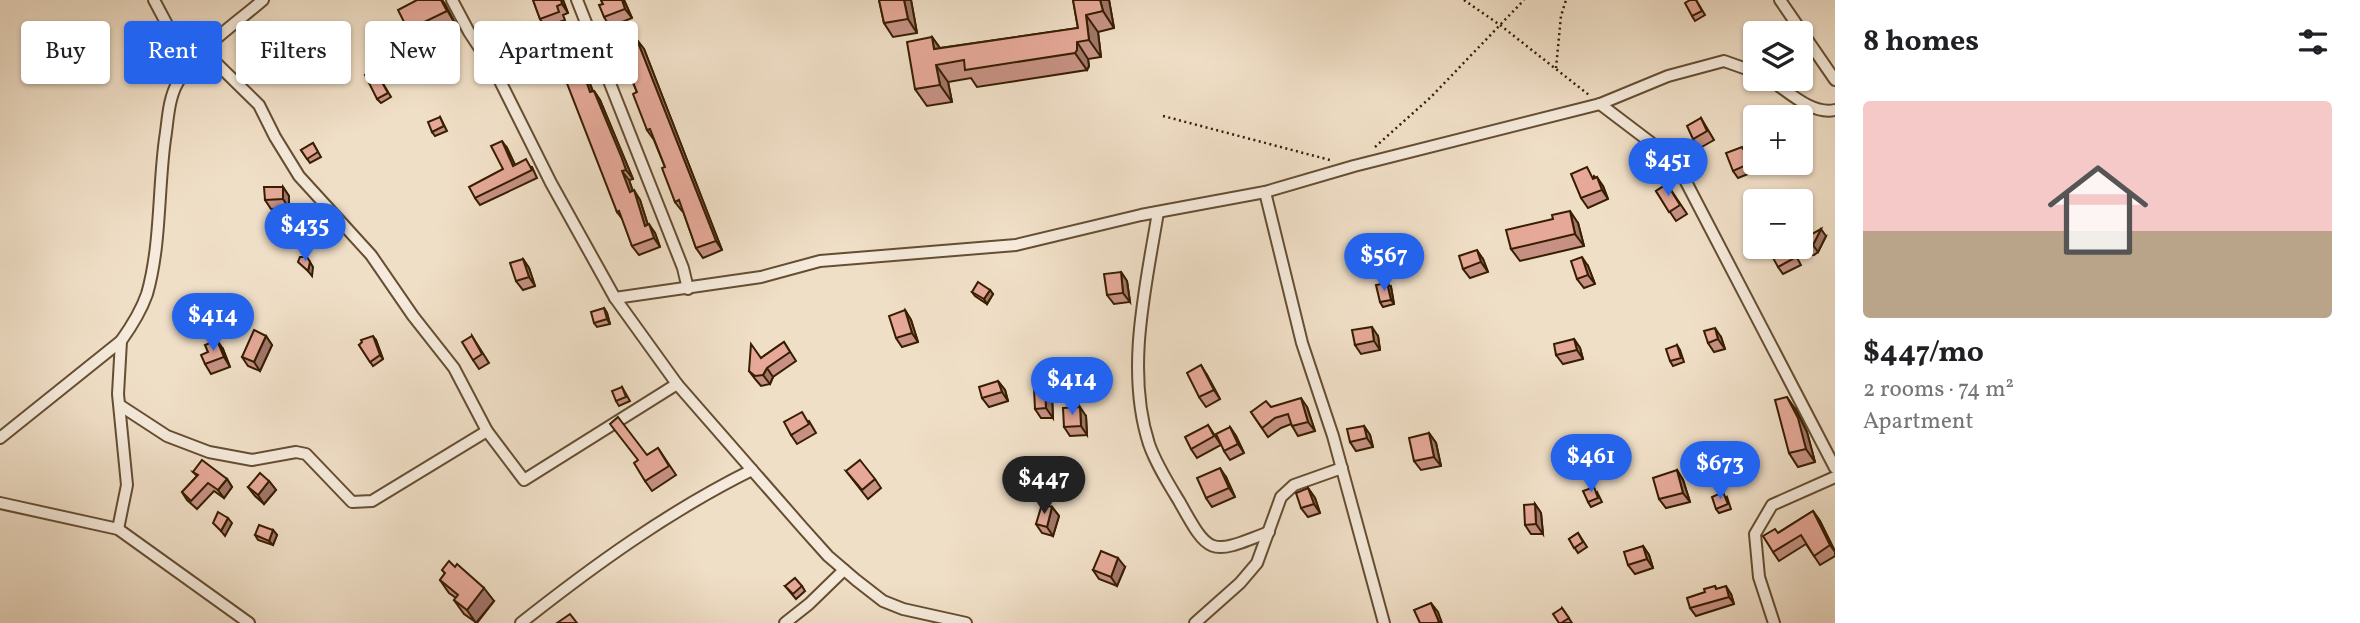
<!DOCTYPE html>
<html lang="en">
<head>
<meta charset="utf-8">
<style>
	body { margin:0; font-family:Vollkorn,serif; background:#f2f2f2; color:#202124; height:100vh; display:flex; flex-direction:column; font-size:26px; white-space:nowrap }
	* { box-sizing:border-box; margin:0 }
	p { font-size:23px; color:#757577 }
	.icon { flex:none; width:38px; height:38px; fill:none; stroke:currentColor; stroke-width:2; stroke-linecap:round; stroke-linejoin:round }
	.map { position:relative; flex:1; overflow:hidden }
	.drawer { display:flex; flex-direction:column; background:#fff; width:525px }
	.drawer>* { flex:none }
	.guide { position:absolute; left:21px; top:21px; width:665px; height:63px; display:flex; gap:14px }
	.controls { position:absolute; left:1743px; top:21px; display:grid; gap:14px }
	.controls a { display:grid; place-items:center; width:70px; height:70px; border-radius:7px; background:#fff; box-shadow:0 2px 5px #0004; font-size:35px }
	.price { position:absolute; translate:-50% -60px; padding:0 16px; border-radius:24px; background:#2563eb; color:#fff; font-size:23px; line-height:46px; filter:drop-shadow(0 2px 4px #0008) }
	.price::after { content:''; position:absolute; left:50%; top:42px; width:21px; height:16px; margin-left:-10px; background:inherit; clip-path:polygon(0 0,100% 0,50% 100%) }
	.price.current { background:#222; color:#fff }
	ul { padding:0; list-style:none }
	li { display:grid; align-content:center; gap:14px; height:371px; padding:0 28px }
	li+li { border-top:2px solid #e0e0e0 }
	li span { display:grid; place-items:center; height:217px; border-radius:7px; color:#555 }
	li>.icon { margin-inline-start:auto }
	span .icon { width:126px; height:126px; fill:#fffc; stroke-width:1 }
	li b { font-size:30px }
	h2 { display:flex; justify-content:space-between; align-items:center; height:84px; padding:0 28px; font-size:30px }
	.tag { padding:0 24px; border-radius:7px; background:#fff; box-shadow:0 2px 5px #0004; font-size:24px; line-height:63px }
	.tag.current { background:#2563eb; color:#fff }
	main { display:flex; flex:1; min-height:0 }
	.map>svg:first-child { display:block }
</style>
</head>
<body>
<main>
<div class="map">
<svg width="1835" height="623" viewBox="0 0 1835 623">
	<rect width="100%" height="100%" fill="#f0dfc7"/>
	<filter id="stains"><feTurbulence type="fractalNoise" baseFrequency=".00286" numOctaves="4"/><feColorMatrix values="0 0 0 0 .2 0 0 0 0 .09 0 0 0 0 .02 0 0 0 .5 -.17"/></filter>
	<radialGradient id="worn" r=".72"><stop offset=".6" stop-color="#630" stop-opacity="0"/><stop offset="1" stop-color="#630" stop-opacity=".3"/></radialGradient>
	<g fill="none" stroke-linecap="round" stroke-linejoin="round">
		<g stroke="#654e32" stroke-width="14">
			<g id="street">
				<path d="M154,0L189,66"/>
				<path d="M452,0L469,32L496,73L551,183L615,298L677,384L802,527L828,556L856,580L883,601L903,609L966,623"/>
				<path d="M577,0L683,268L688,289"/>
				<path d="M1780,0L1835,80"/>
				<path d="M204,51L259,105L275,137L299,176L371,255L413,316L454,368L487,431L524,480L677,384"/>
				<path d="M1769,79C1788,91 1811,115 1835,110"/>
				<path d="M1600,104L1658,148L1684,178L1835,468"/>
				<path d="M1265,192L1302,343L1333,436L1384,623"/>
				<path d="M1158,212C1146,286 1125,370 1149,444C1156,464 1168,483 1179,501C1210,557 1210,555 1269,532"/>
				<path d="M615,298L761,277L820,261L1016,245L1141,215L1265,192L1354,166L1600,104L1668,76L1724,61L1755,72"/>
				<path d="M121,406L167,436L209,452L252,460L296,452L306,454L352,502L372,501L487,431"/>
				<path d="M0,438L121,341C131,327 141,311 147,294C161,245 158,190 165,139C168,121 168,99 178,82C197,49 234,25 263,0"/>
				<path d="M0,503L118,529L249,623"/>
				<path d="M118,529L127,485L118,394L121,341"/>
				<path d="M521,623C593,566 669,511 752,470"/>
				<path d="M785,623L809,604L844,570"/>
				<path d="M1195,623L1240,583L1257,563L1281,497L1294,485L1342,468"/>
				<path d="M1774,623L1759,577L1755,534L1772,505L1835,477"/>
			</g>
		</g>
		<g stroke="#371e00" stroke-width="2.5" stroke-dasharray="2 3.5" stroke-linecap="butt">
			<path d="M1464,0L1500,25L1589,95"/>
			<path d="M1556,68L1561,16L1566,0"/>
			<path d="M1163,116L1330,160"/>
			<path d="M1375,147L1431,97L1524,0"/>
		</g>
		<use href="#street" stroke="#f5eadb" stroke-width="10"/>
	</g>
	<g fill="#c69184" stroke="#371e00" stroke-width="2">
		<path d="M417,0H442L456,25L418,44L408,30Z"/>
		<path d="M533,0H563L568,13L563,15L565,20L546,27L540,19Z"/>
		<path d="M601,0H624L632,18L610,27L604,17L603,4Z"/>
		<path d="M879,0H911L917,33L893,37L884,23Z"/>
		<path d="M1073,0H1109L1114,28L1098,32L1101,57L1088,59L1089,66L1087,70L977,87L971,78L948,82L952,102L927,106L915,89L932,37L940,48L1078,28Z"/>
		<path d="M1696,0L1705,15L1695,21L1692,16Z"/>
		<path d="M637,40L644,49L722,250L703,258L696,248L683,211H682L675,202L665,167L654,140L647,130L637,92L627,69L620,60Z"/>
		<path d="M441,47L448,56L455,72L439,80L433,71Z"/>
		<path d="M573,49L587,66L592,80L589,81L593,91H594L600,100L633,179L629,180L633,191L640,200L648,225L655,233L660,247L639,255L632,246L623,220L617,212Z"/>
		<path d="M375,70L391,97L381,103L377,99Z"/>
		<path d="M440,117L447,131L435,136L432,132Z"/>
		<path d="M1701,118L1714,140L1700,148L1693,139Z"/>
		<path d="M313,143L321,157L310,163L301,150Z"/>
		<path d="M507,148L515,165L532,167L537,178L480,205L475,198L503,169Z"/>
		<path d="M1743,149L1755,163H1773L1759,172L1758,170L1738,178L1733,171Z"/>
		<path d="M1594,176L1603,186L1608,199L1588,208L1581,198Z"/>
		<path d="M1667,184L1687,214L1676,221L1656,191Z"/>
		<path d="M283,187L289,196V208L271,209L265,200Z"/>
		<path d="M1578,223L1584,246L1520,261L1511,249Z"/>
		<path d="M1826,236L1818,252L1814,255L1796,256L1801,265L1783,274L1778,267L1789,247Z"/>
		<path d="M523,259L529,268L535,286L523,290L516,281Z"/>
		<path d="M1483,259L1488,272L1470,278L1463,269Z"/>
		<path d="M1588,266L1595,284L1584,288L1577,279Z"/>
		<path d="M1121,272L1127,281L1130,302L1114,304L1107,295Z"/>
		<path d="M1391,287L1394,304L1383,307L1380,302Z"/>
		<path d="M990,290L993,294L987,304L975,296L972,292Z"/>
		<path d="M604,308L607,313L610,324L597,327L594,323Z"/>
		<path d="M905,310L911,320L918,342L902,347L896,338Z"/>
		<path d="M266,336L272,345L260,371L248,366L242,357Z"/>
		<path d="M472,336L489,363L479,369L473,360Z"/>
		<path d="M1378,336L1380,350L1361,354L1355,345Z"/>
		<path d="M1721,337L1725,349L1714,352L1708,343Z"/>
		<path d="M1574,339L1580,348L1583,359L1563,364L1556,355Z"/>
		<path d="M376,340L383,359L373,366L359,345Z"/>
		<path d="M784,342L796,361L773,377L770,384L761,386L756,380L749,371L761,358Z"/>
		<path d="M1677,345L1680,350L1684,362L1673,366L1670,361Z"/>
		<path d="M223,349L230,367L211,374L205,364Z"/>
		<path d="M1074,366L1077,371L1079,387L1068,388L1064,384Z"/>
		<path d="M1207,375L1220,399L1206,407L1199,397Z"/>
		<path d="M998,381L1005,390L1008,401L989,407L982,398Z"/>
		<path d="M622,387L630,401L619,406L616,401Z"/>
		<path d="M1052,396L1053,418H1041L1035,409Z"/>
		<path d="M1271,407H1307L1315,431L1298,436L1291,424L1281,428L1268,437L1251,412Z"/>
		<path d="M1796,410L1807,432L1815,462L1798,467L1789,453Z"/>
		<path d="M1086,416L1087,435L1070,436L1064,427Z"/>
		<path d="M809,421L816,433L797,444L791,435Z"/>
		<path d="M1208,425L1221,445L1197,458L1191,449Z"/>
		<path d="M1364,426L1370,435L1373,447L1356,451L1350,442Z"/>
		<path d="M1230,427L1236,436L1244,453L1230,460L1224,451Z"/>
		<path d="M1429,433L1436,443L1441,466L1421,470L1414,461Z"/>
		<path d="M658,448L676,475L652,491L645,481L647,455Z"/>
		<path d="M1624,448L1628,459L1617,462L1614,457Z"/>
		<path d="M1677,470L1683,480L1690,502L1666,508L1659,499Z"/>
		<path d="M846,471L875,479L881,488L868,499Z"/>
		<path d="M193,472L227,479L232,487L224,498L214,491L197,509L187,500L182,492L197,476Z"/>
		<path d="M1226,477L1235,497L1212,507L1206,498Z"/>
		<path d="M269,481L276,490L264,504L255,496L248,487Z"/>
		<path d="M1308,488L1315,498L1320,513L1308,517L1301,508Z"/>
		<path d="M1597,492L1602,502L1591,507L1588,502Z"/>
		<path d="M1727,497L1731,509L1719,513L1716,509Z"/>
		<path d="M1535,504L1541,513L1543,534H1531L1525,525Z"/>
		<path d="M1052,507L1059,516L1053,536L1042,533L1036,524Z"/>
		<path d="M1813,511L1820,521L1835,551V556L1820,565L1806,544L1779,561L1773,552L1778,533Z"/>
		<path d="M273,530L277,535L273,545L258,540L255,535Z"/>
		<path d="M1578,533L1587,547L1578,553L1569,539Z"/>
		<path d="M1643,546L1649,555L1653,568L1635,574L1628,565Z"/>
		<path d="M1125,567L1117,586L1099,579L1093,570Z"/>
		<path d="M442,570L494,601L477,623L464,614L454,600L456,598L449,593L440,580L445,573Z"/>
		<path d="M785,586H802L805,591L796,599Z"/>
		<path d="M1715,586L1717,589L1731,594L1734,604L1696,616L1690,608L1705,592Z"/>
		<path d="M1562,608L1572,623H1559Z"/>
	</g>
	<g fill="#a1766b" stroke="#371e00" stroke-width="2">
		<path d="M441,0H442L445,4L456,25Z"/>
		<path d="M561,0H563L568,13L562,4Z"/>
		<path d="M622,0H624L632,18L625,9Z"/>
		<path d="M904,0H911L917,33L908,19Z"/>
		<path d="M1100,0H1109L1114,28L1103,11Z"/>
		<path d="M1086,15L1098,32L1101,57L1089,40Z"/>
		<path d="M932,37L944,54L934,49Z"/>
		<path d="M637,40L644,49L722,250L716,241Z"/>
		<path d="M1077,42L1088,59L1089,66L1087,70L1075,53Z"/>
		<path d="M441,47L448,56L455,72L449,63Z"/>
		<path d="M581,57L587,66L592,80L586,71Z"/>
		<path d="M936,65L948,82L952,102L940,85Z"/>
		<path d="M583,72L589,81L596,102L590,92Z"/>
		<path d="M594,91L600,100L633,179L626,170Z"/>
		<path d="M502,141L507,148L519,173L513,166Z"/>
		<path d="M622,171L629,180L636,201L630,192Z"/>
		<path d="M1597,177L1603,186L1608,199L1602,190Z"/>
		<path d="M283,187L289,196V208L283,199Z"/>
		<path d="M634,190L640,200L651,235L645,226Z"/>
		<path d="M1570,211L1578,223L1584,246L1575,234Z"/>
		<path d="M649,224L655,233L660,247L654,238Z"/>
		<path d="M1821,229L1826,236L1818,252L1813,245Z"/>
		<path d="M1477,250L1483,259L1488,272L1481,262Z"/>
		<path d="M1582,257L1588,266L1595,284L1588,275Z"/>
		<path d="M523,259L529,268L535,286L529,277Z"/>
		<path d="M310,262L313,267L312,276L308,271Z"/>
		<path d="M1121,272L1127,281L1130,302L1123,293Z"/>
		<path d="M1387,283L1391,287L1394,304L1391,300Z"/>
		<path d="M990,290L993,294L987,304L984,299Z"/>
		<path d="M604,308L607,313L610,324L607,319Z"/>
		<path d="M905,310L911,320L918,342L912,333Z"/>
		<path d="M1372,327L1378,336L1380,350L1374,341Z"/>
		<path d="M1715,328L1721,337L1725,349L1718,339Z"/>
		<path d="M266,336L272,345L260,371L254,362Z"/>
		<path d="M373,336L376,340L383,359L380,355Z"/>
		<path d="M1574,339L1580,348L1583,359L1577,350Z"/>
		<path d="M217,340L223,349L230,367L224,357Z"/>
		<path d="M1201,365L1207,375L1220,399L1214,390Z"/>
		<path d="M1074,366L1077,371L1079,387L1076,383Z"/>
		<path d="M767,368L773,377L770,384L763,375Z"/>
		<path d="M998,381L1005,390L1008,401L1002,392Z"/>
		<path d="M1045,387L1052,396L1053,418L1046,408Z"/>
		<path d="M1787,397L1796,410L1807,432L1815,462L1806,449Z"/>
		<path d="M1301,398L1307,407L1315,431L1308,422Z"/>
		<path d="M1080,407L1086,416L1087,435L1081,426Z"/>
		<path d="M1364,426L1370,435L1373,447L1367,438Z"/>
		<path d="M1230,427L1236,436L1244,453L1238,444Z"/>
		<path d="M1429,433L1436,443L1441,466L1434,457Z"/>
		<path d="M1220,468L1226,477L1235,497L1229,488Z"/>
		<path d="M1677,470L1683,480L1690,502L1683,493Z"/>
		<path d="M227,479L232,487L224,498L218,490Z"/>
		<path d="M269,481L276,490L264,504L258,495Z"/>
		<path d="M1308,488L1315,498L1320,513L1314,504Z"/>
		<path d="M1535,504L1541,513L1543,534L1536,524Z"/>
		<path d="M1052,507L1059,516L1053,536L1047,527Z"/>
		<path d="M1813,511L1820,521L1835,552L1830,545Z"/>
		<path d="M228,518L232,523L225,536L221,531Z"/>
		<path d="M273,530L277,535L273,545L269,541Z"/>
		<path d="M1643,546L1649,555L1653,568L1647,559Z"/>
		<path d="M1118,558L1125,567L1117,586L1111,577Z"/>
		<path d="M1726,586L1731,594L1734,604L1729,597Z"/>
		<path d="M484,588L494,601L476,623L467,610Z"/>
		<path d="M1431,603L1438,612L1442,623L1439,622Z"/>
	</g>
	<g fill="#e6a999" stroke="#371e00" stroke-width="2">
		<path d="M417,0H441L447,11L408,30L398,10Z"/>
		<path d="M533,0H561L562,4L557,6L559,12L540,19Z"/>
		<path d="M601,0H622L625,9L604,17L599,5L603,4Z"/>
		<path d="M879,0H904L908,19L884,23Z"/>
		<path d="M1073,0H1100L1103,11L1086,15L1089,40L1077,42V50L1075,53L965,70L964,60L936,65L940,85L915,89L907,42L932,37L934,49L1078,28Z"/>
		<path d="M1690,0H1696L1702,11L1692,16L1685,3Z"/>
		<path d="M637,40L716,241L696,248L679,200L675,202L662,168L665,167L650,129L647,130L633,94L637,92L623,58L620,60L615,49Z"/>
		<path d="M441,47L449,63L433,71L425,55Z"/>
		<path d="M573,49L577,59L581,57L586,71L583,72L590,92L594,91L621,156L626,170L622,171L630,192L634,190L645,226L649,224L654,238L632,246L619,211L617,212L556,55Z"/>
		<path d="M375,70L388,93L377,99L365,75Z"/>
		<path d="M440,117L444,126L432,132L428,122Z"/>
		<path d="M1701,118L1707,131L1693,139L1687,126Z"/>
		<path d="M502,141L513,166L526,159L532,170L475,198L469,187L503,169L491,146Z"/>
		<path d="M313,143L318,152L307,159L301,150Z"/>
		<path d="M1755,143V163H1758L1754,165L1753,162L1733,171L1726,153L1742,147L1743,149Z"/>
		<path d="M1587,167L1593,179L1597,177L1602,190L1581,198L1571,174Z"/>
		<path d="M1667,184L1680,205L1669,212L1656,191Z"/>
		<path d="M264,187H283V199L265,200Z"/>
		<path d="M1570,211L1575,234L1511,249L1506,230L1553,219L1552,215Z"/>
		<path d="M1821,229L1813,245L1809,248H1791L1796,257L1778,267L1772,256L1789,247H1801V240Z"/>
		<path d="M1477,250L1481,262L1463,269L1459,256Z"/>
		<path d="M300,257H307L310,262L308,271L298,262Z"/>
		<path d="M1582,257L1588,275L1577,279L1571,261Z"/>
		<path d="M523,259L529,277L516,281L510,263Z"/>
		<path d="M1121,272L1123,293L1107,295L1104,274Z"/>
		<path d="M978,282L990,290L984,299L972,292Z"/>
		<path d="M1387,283L1391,300L1380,302L1376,285Z"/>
		<path d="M604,308L607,319L594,323L591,312Z"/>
		<path d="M905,310L912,333L896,338L889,316Z"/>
		<path d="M1372,327L1374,341L1355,345L1352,330Z"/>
		<path d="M1715,328L1718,339L1708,343L1704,331Z"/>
		<path d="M254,330L266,336L254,362L242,357Z"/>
		<path d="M373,336L380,355L370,362L359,345L362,342L361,340Z"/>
		<path d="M472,336L482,354L473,360L462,342Z"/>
		<path d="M1574,339L1577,350L1556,355L1554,344Z"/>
		<path d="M217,340L224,357L205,364L201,355L208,352L205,345Z"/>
		<path d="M784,342L790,352L767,368L763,375L755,376L749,371L751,344L761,358Z"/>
		<path d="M1677,345L1681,358L1670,361L1666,349Z"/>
		<path d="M1201,365L1214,390L1199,397L1187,373Z"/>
		<path d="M1074,366L1076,383L1064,384L1063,367Z"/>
		<path d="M998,381L1002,392L982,398L979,387Z"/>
		<path d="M622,387L626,397L616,401L612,391Z"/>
		<path d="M1045,387L1046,408L1035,409L1034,388Z"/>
		<path d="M1787,397L1798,418L1806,449L1789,453L1775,400Z"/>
		<path d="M1301,398L1308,422L1292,426L1288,414L1275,418L1262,428L1251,412L1266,401L1271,407Z"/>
		<path d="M1080,407L1081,426L1064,427L1063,408Z"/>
		<path d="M802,412L809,424L791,435L784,422Z"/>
		<path d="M618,417L647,455L658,448L669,466L645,481L634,463L638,460L610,424Z"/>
		<path d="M1208,425L1214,436L1191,449L1185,437Z"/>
		<path d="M1364,426L1367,438L1350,442L1347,429Z"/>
		<path d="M1230,427L1238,444L1224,451L1216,434Z"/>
		<path d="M1429,433L1434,457L1414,461L1409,438Z"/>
		<path d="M1621,443L1625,454L1614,457L1610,446Z"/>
		<path d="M202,460L227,479L218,490L208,483L191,501L182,492L198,475L193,472Z"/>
		<path d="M860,460L875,479L862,490L846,471Z"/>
		<path d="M1220,468L1229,488L1206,498L1197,478Z"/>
		<path d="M1677,470L1683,493L1659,499L1653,478Z"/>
		<path d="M260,473L269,481L258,495L248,487Z"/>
		<path d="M1594,487L1598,498L1588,502L1583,491Z"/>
		<path d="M1308,488L1314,504L1301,508L1296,493Z"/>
		<path d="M1723,492L1728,504L1716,509L1712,497Z"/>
		<path d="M1042,504L1052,507L1047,527L1036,524Z"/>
		<path d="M1535,504L1536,524L1525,525L1524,505Z"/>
		<path d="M1813,511L1830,545L1814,556L1801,535L1773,552L1763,536L1775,529L1778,533Z"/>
		<path d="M218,512L228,518L221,531L213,523Z"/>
		<path d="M259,525L273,530L269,541L255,535Z"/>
		<path d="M1578,533L1583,542L1574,548L1569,539Z"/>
		<path d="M1643,546L1647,559L1628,565L1624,552Z"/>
		<path d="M1101,551L1118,558L1111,577L1093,570Z"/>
		<path d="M449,561L455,567L457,564L484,588L467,610L454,600L458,595L440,580L445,573L442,570Z"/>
		<path d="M795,578L802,586L793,594L785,586Z"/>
		<path d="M1715,586L1716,589L1726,586L1729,597L1690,608L1687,598L1705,592L1704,589Z"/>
		<path d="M1431,603L1439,622L1437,623H1420L1414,610Z"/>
		<path d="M1562,608L1569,618L1561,623H1559L1553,614Z"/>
		<path d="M570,614L577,623H557Z"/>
	</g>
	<rect width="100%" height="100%" filter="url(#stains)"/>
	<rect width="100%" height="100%" fill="url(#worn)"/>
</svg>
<div class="controls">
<a><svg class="icon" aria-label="layers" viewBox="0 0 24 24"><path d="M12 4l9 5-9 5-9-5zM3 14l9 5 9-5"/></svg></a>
<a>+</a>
<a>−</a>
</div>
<b class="price" style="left:1668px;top:198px">$451</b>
<b class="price" style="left:305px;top:263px">$435</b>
<b class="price" style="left:1384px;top:293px">$567</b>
<b class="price" style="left:213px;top:353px">$414</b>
<b class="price" style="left:1072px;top:417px">$414</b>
<b class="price" style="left:1591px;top:494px">$461</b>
<b class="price" style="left:1720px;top:501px">$673</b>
<b class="price current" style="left:1044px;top:516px">$447</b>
<div class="guide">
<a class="tag">Buy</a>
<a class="tag current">Rent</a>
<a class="tag">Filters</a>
<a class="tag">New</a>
<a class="tag">Apartment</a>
</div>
</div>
<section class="drawer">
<h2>8 homes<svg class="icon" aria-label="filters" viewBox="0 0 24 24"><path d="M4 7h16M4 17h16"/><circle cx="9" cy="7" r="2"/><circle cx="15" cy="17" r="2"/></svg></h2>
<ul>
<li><span style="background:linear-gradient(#f6c9c9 60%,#b9a48a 0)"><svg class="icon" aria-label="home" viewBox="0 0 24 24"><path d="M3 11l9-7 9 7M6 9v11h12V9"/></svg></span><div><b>$447/mo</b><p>2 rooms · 74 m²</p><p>Apartment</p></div></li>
</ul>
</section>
</main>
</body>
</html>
